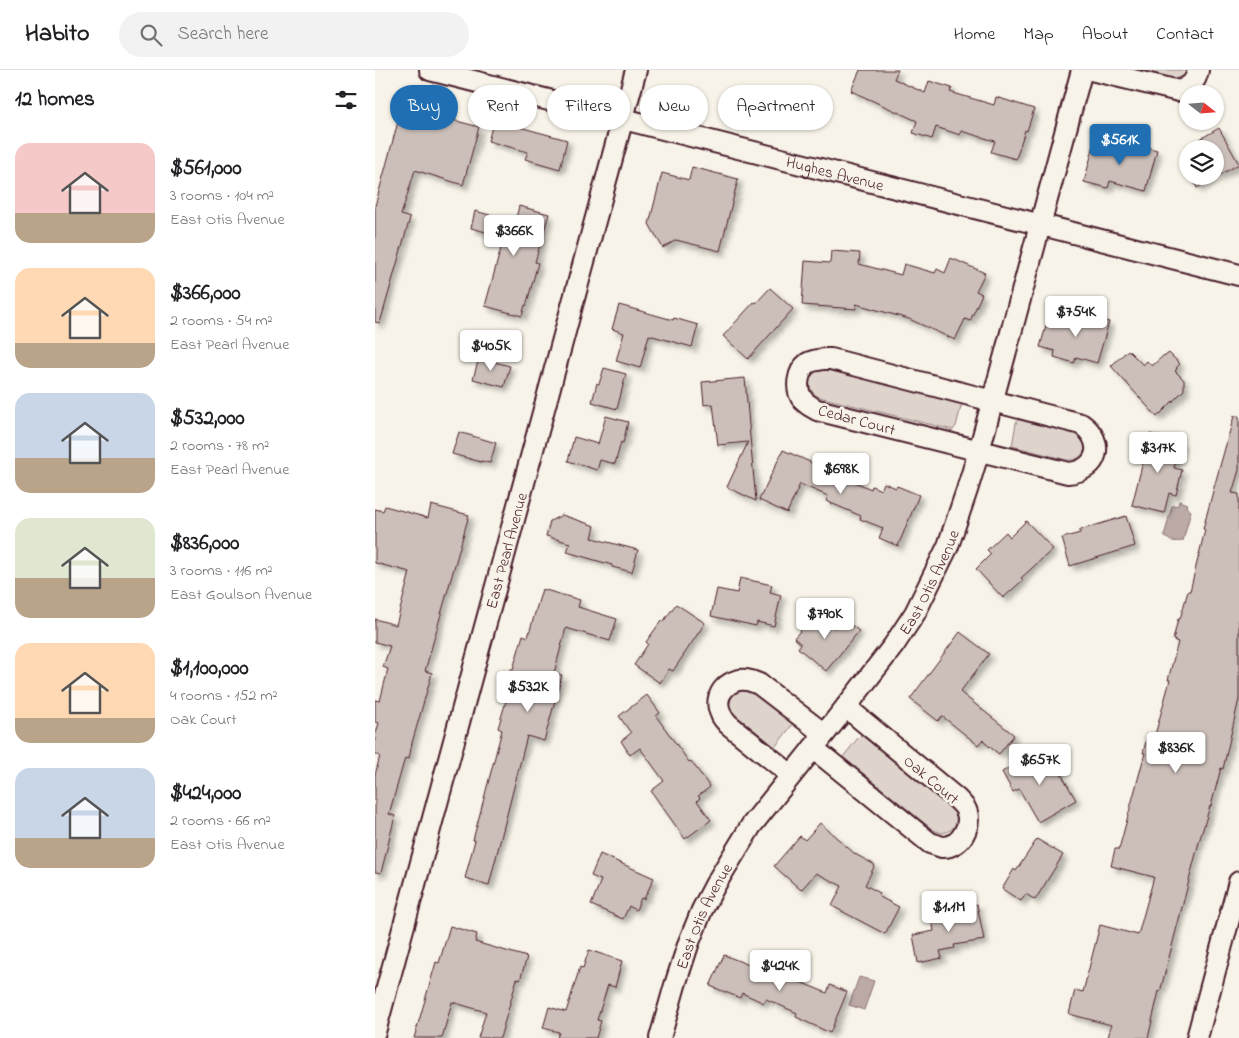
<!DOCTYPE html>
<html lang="en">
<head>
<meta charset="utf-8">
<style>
	body { margin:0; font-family:"Indie Flower",sans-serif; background:#f2f2f2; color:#202124; height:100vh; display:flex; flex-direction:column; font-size:19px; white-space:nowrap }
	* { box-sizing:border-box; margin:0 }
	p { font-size:16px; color:#757577 }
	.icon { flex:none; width:28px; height:28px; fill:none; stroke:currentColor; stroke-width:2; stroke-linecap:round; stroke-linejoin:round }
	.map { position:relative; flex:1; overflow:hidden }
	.details { display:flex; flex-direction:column; background:#fff; width:375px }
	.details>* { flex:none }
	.top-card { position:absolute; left:15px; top:15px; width:475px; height:45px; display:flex; gap:10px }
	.needle { width:32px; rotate:107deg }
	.tools { position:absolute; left:804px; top:15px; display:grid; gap:10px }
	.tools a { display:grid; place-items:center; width:45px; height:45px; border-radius:50%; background:#fff; box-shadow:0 1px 4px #0004; font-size:25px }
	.price { position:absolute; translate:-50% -42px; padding:0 11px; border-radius:5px; background:#fff; color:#222; font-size:16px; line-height:32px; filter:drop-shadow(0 1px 2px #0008) }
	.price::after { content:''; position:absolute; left:50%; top:30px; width:15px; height:11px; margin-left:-8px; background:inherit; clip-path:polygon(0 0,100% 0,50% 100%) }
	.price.current { background:#1f6fb2; color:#fff }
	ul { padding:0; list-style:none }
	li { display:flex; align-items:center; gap:15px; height:125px; padding:0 15px }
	li span { display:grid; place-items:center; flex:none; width:140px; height:100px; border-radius:15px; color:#555 }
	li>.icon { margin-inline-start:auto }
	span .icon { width:60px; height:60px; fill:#fffc; stroke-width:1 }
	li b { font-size:21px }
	h2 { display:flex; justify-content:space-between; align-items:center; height:60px; padding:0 15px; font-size:21px }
	.pill { padding:0 18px; border-radius:22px; background:#fff; box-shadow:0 1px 4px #0004; font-size:18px; line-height:45px }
	.pill.current { background:#1f6fb2; color:#fff }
	header { display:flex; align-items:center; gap:30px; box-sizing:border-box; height:70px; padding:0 25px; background:#fff; border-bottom:1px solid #e0e0e0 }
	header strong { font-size:24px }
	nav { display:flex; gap:28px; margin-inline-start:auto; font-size:18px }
	.search { width:350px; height:45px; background:#f2f2f2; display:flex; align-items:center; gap:12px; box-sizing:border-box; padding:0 18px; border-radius:28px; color:#757577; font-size:19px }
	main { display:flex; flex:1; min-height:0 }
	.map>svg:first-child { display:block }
</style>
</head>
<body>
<header>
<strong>Habito</strong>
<div class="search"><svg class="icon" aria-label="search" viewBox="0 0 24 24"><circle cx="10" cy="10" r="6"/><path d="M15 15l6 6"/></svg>Search here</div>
<nav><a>Home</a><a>Map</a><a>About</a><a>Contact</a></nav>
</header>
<main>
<section class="details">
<h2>12 homes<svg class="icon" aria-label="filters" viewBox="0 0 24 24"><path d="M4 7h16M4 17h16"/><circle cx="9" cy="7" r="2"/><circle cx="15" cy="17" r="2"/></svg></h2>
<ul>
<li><span style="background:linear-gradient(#f6c9c9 70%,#b9a48a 0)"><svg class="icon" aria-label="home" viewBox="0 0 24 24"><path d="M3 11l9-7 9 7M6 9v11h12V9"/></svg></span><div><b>$561,000</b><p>3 rooms · 104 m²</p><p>East Otis Avenue</p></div></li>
<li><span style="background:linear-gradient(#ffd9b3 75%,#b9a48a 0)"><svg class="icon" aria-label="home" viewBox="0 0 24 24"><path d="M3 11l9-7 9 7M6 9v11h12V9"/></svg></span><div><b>$366,000</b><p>2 rooms · 54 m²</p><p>East Pearl Avenue</p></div></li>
<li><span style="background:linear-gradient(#c9d6e8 65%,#b9a48a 0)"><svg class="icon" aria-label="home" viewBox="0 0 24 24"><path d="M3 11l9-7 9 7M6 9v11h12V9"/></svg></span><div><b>$532,000</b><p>2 rooms · 78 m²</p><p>East Pearl Avenue</p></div></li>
<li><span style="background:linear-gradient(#dfe7d0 60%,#b9a48a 0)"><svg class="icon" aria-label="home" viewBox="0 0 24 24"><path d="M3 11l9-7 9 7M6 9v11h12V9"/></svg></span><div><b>$836,000</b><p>3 rooms · 116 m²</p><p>East Goulson Avenue</p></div></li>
<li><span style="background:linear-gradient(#ffd9b3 75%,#b9a48a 0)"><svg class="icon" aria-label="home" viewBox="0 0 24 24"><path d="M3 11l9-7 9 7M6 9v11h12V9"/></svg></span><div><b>$1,100,000</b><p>4 rooms · 152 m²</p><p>Oak Court</p></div></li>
<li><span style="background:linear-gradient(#c9d6e8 70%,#b9a48a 0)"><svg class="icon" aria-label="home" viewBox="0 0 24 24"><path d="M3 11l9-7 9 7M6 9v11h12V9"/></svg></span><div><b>$424,000</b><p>2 rooms · 66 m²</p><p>East Otis Avenue</p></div></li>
</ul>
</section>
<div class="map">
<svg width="864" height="968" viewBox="0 0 864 968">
	<defs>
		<filter id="shadow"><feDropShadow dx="4.5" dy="4.5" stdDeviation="2.5" flood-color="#0004"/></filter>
	</defs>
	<rect width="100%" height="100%" fill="#f7f3e8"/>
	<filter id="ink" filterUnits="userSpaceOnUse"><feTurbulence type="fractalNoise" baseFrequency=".02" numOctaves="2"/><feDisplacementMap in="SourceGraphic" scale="10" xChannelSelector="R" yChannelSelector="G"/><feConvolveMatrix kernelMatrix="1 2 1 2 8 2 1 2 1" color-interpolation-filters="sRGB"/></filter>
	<g filter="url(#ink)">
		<g fill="#ded4cc" stroke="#947a7c">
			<path d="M765,0H813L810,5L801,9Z"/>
			<path d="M446,298L587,333L581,356L578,360L444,327C430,320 431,303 446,298Z"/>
			<path d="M644,347L701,362C717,370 711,392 692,390L637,376L641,353Z"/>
			<path d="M365,619L378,621L418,654L400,677L358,643C350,632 354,626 365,619Z"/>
			<path d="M486,665L577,738C585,750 582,760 567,763L558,760L468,687L483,668Z"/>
		</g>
		<g fill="#bcaaa7" stroke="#8e7275">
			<path d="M804,431L812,434L811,437L816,441L808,471C799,472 796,472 789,466L797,436L803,435Z"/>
			<path d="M484,907L499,911L489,940L474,935Z"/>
		</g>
		<g fill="#ccbfb9" stroke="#4a1f2b" filter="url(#shadow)">
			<path d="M485,0H523L519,9L550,23L554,11L577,18L575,22L619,35L621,27L659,39L652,61L650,60L641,89L616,82L620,71L586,61L585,65L561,57L557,69L538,63L542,51L476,21Z"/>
			<path d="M30,26L69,37V39L76,41L74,49L104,57L88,115L40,100L26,145L35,148L5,253L0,252V136Z"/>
			<path d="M119,50L192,70L185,99L150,89L153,82L113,71Z"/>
			<path d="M844,58L864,94L822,118L816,106H840V79H826L829,77L825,69Z"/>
			<path d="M720,71L758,82L761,74L782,80L771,121L735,111L733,118L709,112Z"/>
			<path d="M812,86V101L806,90Z"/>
			<path d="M317,97L363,109L345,181L301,170L288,178L274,154L287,103L314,110Z"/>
			<path d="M144,136L174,144L160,192L163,193L151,236L150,235L147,246L110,236L129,167L96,158L100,141L140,152Z"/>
			<path d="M456,181L485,183L484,194L526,205L529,194L560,203L562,199L570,203L576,188L610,203L601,221L607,224L595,251L590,249L580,270L534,249L481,234V239L427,235L430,191L455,193Z"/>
			<path d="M395,218L418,239L373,289L348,266L379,232L381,233Z"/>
			<path d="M244,235L298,250L299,248L323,255L317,277L274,265L265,298L241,291L249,263L237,259Z"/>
			<path d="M696,239L711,244V246L734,252L722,293L701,287L699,293L679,287L680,281L665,277L673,249L692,254Z"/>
			<path d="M753,280L768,295L772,291L777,296L789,285L790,286L794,283L805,294L801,298L802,299L800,301L809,310V320L782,347L736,296Z"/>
			<path d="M104,288L135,296L129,317L98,309Z"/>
			<path d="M229,298L251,304L242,339L217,332L222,313L224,314Z"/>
			<path d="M370,308L375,367L381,431L352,417L373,372L343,375L338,334L329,335L327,312Z"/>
			<path d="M231,346L253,352L248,373L246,372L240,394L225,390L222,400L193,391L199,367L223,374Z"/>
			<path d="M859,346H864V400L857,423L864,424V629L848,699L846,698L836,736H835L824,772L785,922L784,921L773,968H733L736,955L694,944L700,920L708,922L725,855L763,865L779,807L736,796L740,779H744L770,683H768L773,664L780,665L795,610H793L803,572L798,570L803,549H805L813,521H815L830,460L828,459L838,421Z"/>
			<path d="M84,362L121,373L115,393L106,391V392L77,384Z"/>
			<path d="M775,364L806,372L799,398L807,400L801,425L794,423L789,443L757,435Z"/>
			<path d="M408,380L496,419L497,416L506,420L509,413L521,418L522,416L544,425L523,476L504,468L508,458L485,449L486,446L451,431L453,426L425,414L412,443L384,430Z"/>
			<path d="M56,435L94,445L50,601L57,603L37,673L34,689L30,688L14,744L20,746L6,803L0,802V705L5,686L0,684V667L4,653L0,652V630L5,631L13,599L8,597L15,576L0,572V549L21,555L35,502L0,493V439L8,441L10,436L53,448Z"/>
			<path d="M187,445L220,456L217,468L263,480L257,502L237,497V495L192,482L195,473L171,466L175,451Z"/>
			<path d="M751,446L760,476L695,496L687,468L705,463V460Z"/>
			<path d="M651,451L678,479L646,508L648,510L628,528L601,499L616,484L612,480L631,462L635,467Z"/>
			<path d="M365,508L397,515L395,522L406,525L399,556L382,552L381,556L336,546L342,519L362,523Z"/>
			<path d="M167,519L205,530L203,537L242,549L235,571L191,558L179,603L187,605L169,671L152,666L114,815L90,808L100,770H98L127,660L123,658L133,624L129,623L136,599H138L148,565L153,567Z"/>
			<path d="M301,534L330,553L298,601L294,599L285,613L259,595L273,574L271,572L286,551L288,552Z"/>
			<path d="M441,542L459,558L467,548L484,561L451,601L423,578L426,574L419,568Z"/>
			<path d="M585,562L614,584L585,622L639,665L624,684L610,673L608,669L603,675L567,646L563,651L535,629Z"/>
			<path d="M272,625L285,643L281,646L314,692L316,691L335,717L323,726L325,728L322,731L336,750L310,769L276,721L289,711L265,678L255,685L246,671L256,663L244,646Z"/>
			<path d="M657,684L664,696L677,688L701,730L663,752L644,719L638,722L627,702Z"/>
			<path d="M445,753L480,784L500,795L490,815L505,823L503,826L524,837L510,864L457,836L467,816L441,803L426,820L399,796L425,766L430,770Z"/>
			<path d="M662,769L688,785L660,830L651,824L646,831L627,819L639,799L641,801Z"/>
			<path d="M225,784L279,808L269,829L266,828L261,840L254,836L248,849L216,835L226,810L216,806Z"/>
			<path d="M602,834L609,870L579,875L580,878L565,881L567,888L543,893L538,865L559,861L556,845Z"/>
			<path d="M75,856L102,864L100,872L152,887L145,910L142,909L125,968H103L111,942L77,932L67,968H39L61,892L64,893Z"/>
			<path d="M214,880L247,891L240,917L233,915L222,950L226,951L221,968H182L184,962L168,958L174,937L191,942L205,897L208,898Z"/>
			<path d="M349,885L417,912L418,909L452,923L455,915L472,922L455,963L421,947L422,943L391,929L389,933L367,923L365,928L335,916Z"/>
		</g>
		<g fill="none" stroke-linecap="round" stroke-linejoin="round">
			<g stroke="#4a1f2b" stroke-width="24">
				<g id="street">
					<path id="s1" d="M55,0L864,205"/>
					<path d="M716,0L804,21C815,17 821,12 823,0"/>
					<path d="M449,289H456L706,354C731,371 724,401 693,403L442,340C437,337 432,335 428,330C420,320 422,301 433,293C438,290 443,290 449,289Z"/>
					<path d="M438,678L555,773C559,774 564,776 567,777C586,778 599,753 590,738C588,735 584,731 582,729L471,637"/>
					<path d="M416,705L353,654C351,651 347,648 346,644C336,624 356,605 376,611C379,612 381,613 384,614L449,664"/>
					<path id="s2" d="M0,962L261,0"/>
					<path id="s3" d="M285,968L300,915L314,872L327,840L340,815L376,756L471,637L519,575L540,543L573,476L592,420L604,381L707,0"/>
					<path d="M822,968L864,812"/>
				</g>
			</g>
			<use href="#street" stroke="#f7f3e8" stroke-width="20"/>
		</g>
	</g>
	<g text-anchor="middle" stroke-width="5" stroke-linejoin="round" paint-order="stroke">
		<g font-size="16" fill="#4a1f2b" stroke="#f7f3e8">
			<text dy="6" stroke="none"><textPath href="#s1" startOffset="418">Hughes Avenue</textPath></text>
			<text transform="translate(482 349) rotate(15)" y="6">Cedar Court</text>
			<text dy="6" stroke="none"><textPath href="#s2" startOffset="499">East Pearl Avenue</textPath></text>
			<text dy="6" stroke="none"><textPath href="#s3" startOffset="535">East Otis Avenue</textPath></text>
			<text transform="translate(557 709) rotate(40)" y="6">Oak Court</text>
			<text dy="6" stroke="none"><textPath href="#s3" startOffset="130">East Otis Avenue</textPath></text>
		</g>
	</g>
</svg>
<div class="tools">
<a><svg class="needle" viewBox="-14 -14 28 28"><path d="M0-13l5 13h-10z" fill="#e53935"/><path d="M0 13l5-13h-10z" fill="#757577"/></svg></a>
<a><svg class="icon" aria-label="layers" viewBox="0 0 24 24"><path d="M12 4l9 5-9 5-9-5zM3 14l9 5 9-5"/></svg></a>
</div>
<b class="price current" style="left:745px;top:96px">$561K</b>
<b class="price" style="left:139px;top:187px">$366K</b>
<b class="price" style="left:701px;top:268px">$754K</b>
<b class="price" style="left:116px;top:302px">$405K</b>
<b class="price" style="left:783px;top:404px">$317K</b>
<b class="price" style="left:466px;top:425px">$698K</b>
<b class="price" style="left:450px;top:570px">$790K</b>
<b class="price" style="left:153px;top:643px">$532K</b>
<b class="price" style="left:801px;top:704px">$836K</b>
<b class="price" style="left:665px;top:716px">$657K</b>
<b class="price" style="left:574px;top:863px">$1.1M</b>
<b class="price" style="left:405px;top:922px">$424K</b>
<div class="top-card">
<a class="pill current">Buy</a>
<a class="pill">Rent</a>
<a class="pill">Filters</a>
<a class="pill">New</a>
<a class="pill">Apartment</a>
</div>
</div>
</main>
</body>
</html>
